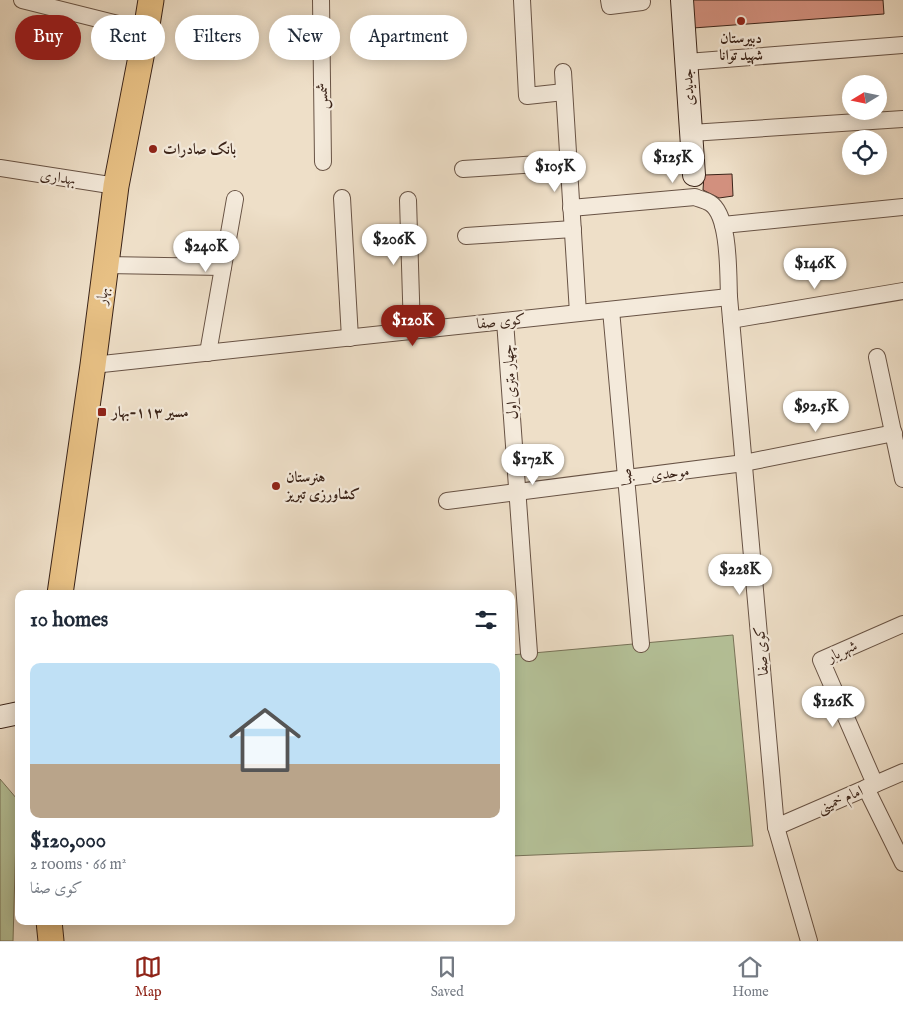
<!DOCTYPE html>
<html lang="en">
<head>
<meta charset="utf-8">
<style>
	body { margin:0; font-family:"IM FELL English",Amiri,serif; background:#f2f2f3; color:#1f2937; height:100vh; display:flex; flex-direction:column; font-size:19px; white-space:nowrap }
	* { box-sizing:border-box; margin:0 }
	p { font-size:16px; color:#747a83 }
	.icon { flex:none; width:28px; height:28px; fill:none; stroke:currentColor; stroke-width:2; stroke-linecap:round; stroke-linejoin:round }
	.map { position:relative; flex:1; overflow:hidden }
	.drawer { position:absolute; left:15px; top:590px; width:500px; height:335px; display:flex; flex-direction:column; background:#fff; border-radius:10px; box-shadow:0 2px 12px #0003 }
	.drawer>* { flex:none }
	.top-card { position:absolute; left:15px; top:15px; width:500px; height:45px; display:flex; gap:10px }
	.needle { width:32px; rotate:260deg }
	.controls { position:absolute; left:842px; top:75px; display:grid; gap:10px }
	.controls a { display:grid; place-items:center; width:45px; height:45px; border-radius:50%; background:#fff; box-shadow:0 2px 12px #0003; font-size:25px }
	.price { position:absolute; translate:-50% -42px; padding:0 11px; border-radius:18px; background:#fff; color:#222; font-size:16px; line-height:32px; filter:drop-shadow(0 1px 2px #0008) }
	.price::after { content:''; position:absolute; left:50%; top:30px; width:15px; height:11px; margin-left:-8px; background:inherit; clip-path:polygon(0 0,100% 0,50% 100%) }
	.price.selected { background:#8f2418; color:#fff }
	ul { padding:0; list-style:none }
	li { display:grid; align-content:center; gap:10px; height:265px; padding:0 15px }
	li+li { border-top:1px solid #e0e1e3 }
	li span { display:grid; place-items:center; height:155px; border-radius:10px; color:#555 }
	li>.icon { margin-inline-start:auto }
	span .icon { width:90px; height:90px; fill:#fffc; stroke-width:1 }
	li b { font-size:21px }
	h2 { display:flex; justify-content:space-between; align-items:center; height:60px; padding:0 15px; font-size:21px }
	.pill { padding:0 18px; border-radius:22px; background:#fff; box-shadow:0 2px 12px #0003; font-size:18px; line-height:45px }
	.pill.selected { background:#8f2418; color:#fff }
	.tabs { display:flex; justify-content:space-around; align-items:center; height:70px; border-top:1px solid #e0e1e3; background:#fff; font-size:14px; color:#747a83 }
	.tabs a { display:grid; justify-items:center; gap:2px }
	.tabs .selected { color:#8f2418 }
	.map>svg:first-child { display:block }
</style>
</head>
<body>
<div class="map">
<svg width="903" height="941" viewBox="0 0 903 941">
	<rect width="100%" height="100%" fill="#eedfc8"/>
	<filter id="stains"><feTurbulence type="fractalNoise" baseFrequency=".004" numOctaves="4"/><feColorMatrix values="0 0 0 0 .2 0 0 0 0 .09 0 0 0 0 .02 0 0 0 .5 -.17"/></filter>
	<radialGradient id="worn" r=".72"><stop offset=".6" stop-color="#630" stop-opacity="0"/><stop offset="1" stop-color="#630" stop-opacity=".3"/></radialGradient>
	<g fill="#b5c299" stroke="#787359">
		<path d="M733,635L753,846L511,856V655Z"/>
		<path d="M0,779L17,799L13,941H0Z"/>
	</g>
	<g fill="#d2907e" stroke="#3b2419">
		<path d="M691,0H883L884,14L693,28Z"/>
		<path d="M732,174L733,196L719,198L703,190L704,175Z"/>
	</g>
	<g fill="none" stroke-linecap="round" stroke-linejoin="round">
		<g stroke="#685345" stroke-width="18">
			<g id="street">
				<path d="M22,0L146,31"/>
				<path d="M321,0L323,162"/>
				<path d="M522,0L527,96L564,92"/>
				<path d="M609,0L610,6L642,2"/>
				<path d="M687,62L903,45"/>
				<path d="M563,72L578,313"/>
				<path d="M691,133L903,119"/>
				<path d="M0,168L116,186"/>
				<path d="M463,169L569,162"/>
				<path d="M342,198L350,338"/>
				<path d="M408,200L412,331"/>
				<path d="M571,208L695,197C699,199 705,200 710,203C730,215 728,275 729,297L776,827L809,941"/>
				<path d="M723,225L903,207"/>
				<path d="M466,236L573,229"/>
				<path d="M106,265L223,267"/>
				<path d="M611,310L641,644"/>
				<path d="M731,320L903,291"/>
				<path d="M505,321L529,653"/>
				<path d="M208,353L235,199"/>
				<path d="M877,357L903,479"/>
				<path d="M93,365L729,297"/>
				<path d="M447,501L744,463L894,433"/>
				<path d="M875,784L821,660L903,624"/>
				<path d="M866,788L903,863"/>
				<path d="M776,827L903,772"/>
			</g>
		</g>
		<g stroke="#3b2419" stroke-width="24">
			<g id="secondary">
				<path d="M682,0L694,175"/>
				<path d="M0,717L19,713"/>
			</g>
		</g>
		<g stroke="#3b2419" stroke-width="27">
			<g id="primary">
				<path d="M60,594L93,365L116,186L146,31L151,0"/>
				<path d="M49,921L51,941"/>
			</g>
		</g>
		<use href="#street" stroke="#f4eadb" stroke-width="16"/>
		<use href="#secondary" stroke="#f4eadb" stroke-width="22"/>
		<use href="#primary" stroke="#e7c084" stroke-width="25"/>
	</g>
	<g fill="#8f2418" stroke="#f4eadb" stroke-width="2">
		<circle cx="741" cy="21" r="5"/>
		<circle cx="153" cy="149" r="5"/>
		<rect x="97" y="407" width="10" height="10" rx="2.5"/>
		<circle cx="276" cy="486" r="5"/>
	</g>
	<g text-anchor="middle" stroke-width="4.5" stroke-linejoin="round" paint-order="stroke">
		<g font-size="15" font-weight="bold" fill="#3b2419" stroke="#f4eadb" text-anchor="start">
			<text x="741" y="43" text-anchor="middle">دبیرستان<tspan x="741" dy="17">شهید توانا</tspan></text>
			<text x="163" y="154">بانک صادرات</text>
			<text x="112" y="417">مسیر ۱۱۳-بهار</text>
			<text x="286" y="482">هنرستان<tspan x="286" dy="17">کشاورزی تبریز</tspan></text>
		</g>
		<g font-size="15" fill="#3b2419" stroke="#f4eadb">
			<text transform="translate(688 87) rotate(-93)" y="5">جدیدی</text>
			<text transform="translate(322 96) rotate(-91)" y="5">شمس</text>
			<text transform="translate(58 177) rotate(9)" y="5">بهداری</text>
			<text transform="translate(102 296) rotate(-83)" y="5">بهار</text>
			<text transform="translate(501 321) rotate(-6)" y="5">کوی صفا</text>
			<text transform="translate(510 382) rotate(-94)" y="5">چهار متری اول</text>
			<text transform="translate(670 473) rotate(-7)" y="5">موحدی</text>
			<text transform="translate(626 477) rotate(-95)" y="5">صبا</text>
			<text transform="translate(761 651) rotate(-95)" y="5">کوی صفا</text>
			<text transform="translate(842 651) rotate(-25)" y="5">شهریار</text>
			<text transform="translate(840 799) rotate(-23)" y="5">امام خمینی</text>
		</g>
	</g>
	<rect width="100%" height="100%" filter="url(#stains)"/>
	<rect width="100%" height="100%" fill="url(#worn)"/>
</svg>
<div class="controls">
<a><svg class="needle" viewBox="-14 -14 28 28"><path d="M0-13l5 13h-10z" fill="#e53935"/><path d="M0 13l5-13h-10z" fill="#747a83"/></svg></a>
<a><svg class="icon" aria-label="locate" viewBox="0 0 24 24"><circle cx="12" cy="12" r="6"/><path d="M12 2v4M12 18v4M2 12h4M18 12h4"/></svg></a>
</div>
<b class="price" style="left:673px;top:184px">$125K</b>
<b class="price" style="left:555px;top:193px">$105K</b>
<b class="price" style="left:394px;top:266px">$206K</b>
<b class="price" style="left:206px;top:273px">$240K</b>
<b class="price" style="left:815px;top:290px">$146K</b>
<b class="price selected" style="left:413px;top:347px">$120K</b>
<b class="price" style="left:816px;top:433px">$92.5K</b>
<b class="price" style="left:533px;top:486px">$172K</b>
<b class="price" style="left:740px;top:596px">$228K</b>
<b class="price" style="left:833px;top:728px">$126K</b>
<div class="top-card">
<a class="pill selected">Buy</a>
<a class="pill">Rent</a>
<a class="pill">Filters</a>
<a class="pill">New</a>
<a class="pill">Apartment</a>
</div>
<section class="drawer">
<h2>10 homes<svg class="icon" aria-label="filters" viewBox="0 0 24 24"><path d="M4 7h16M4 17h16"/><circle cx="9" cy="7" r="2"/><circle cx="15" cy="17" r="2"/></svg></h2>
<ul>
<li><span style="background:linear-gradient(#bfe0f5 65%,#b9a48a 0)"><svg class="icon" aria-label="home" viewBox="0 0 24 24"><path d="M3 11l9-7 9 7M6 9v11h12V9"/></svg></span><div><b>$120,000</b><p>2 rooms · 66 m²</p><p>کوی صفا</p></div></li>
</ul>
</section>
</div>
<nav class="tabs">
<a class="selected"><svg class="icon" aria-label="map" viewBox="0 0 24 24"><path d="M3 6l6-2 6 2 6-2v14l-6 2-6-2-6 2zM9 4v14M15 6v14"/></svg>Map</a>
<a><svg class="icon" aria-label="saved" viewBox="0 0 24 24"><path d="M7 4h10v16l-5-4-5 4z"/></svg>Saved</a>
<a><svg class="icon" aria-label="home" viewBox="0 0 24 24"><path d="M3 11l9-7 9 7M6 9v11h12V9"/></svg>Home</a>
</nav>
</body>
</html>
